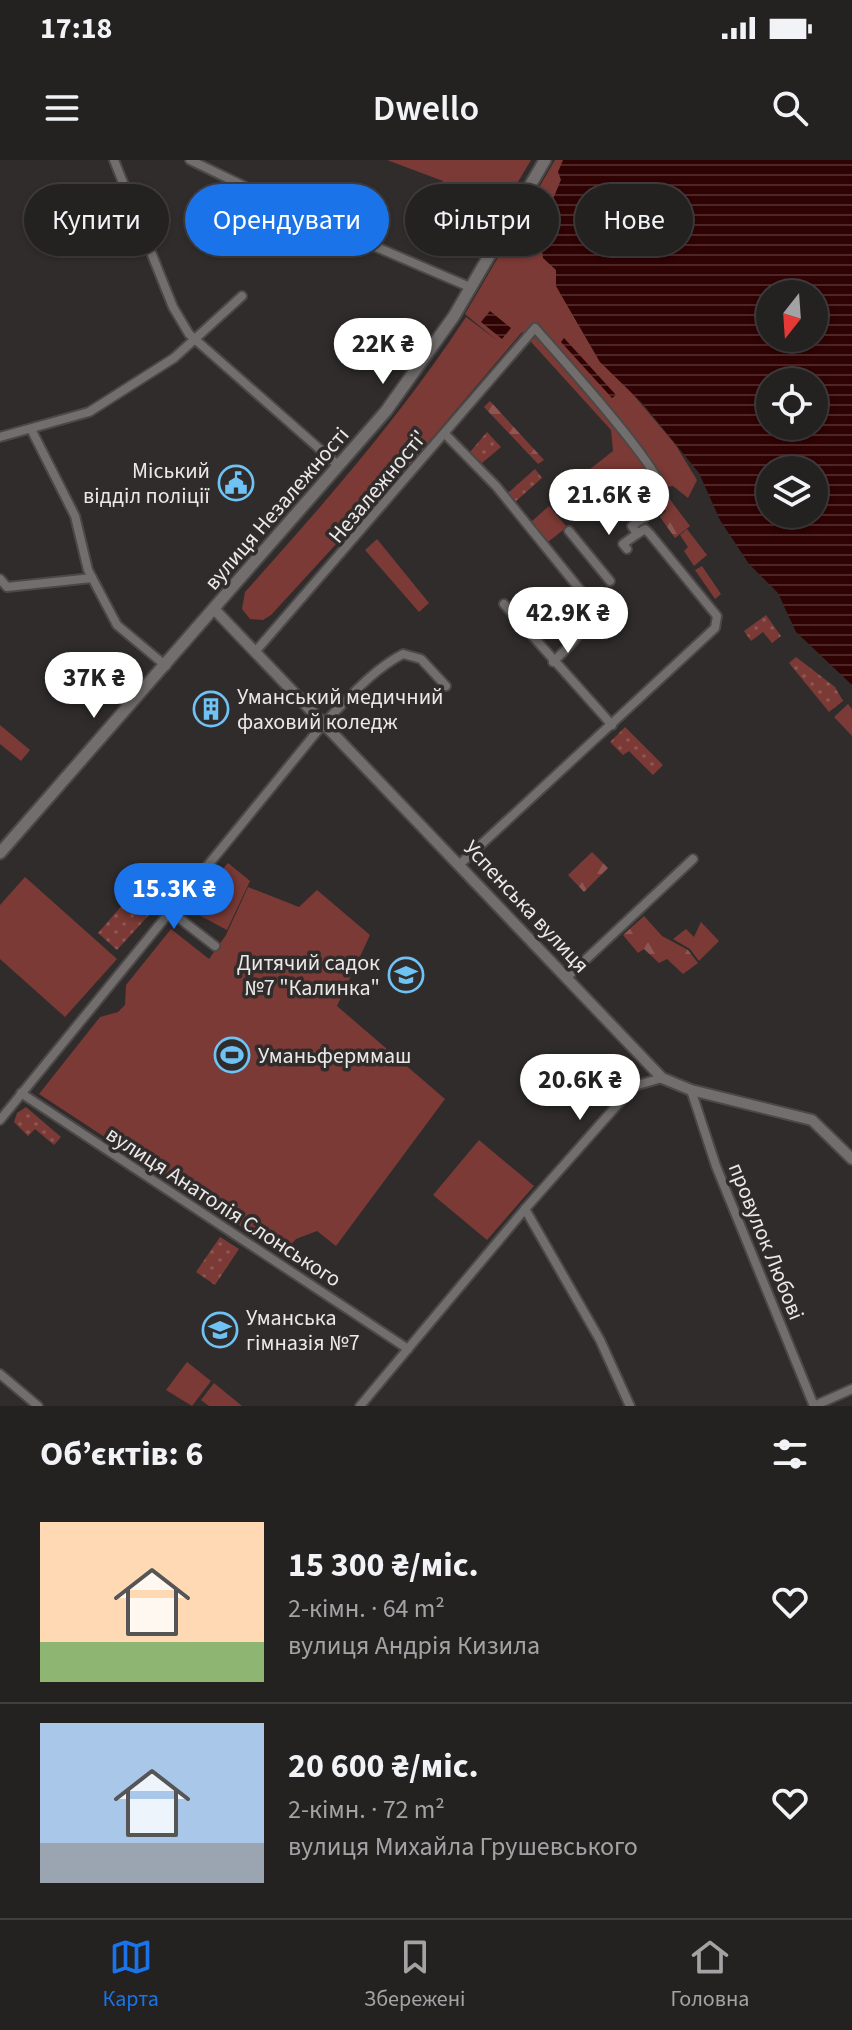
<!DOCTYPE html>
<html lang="uk">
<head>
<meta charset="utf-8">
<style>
	body { margin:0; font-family:"Source Sans 3",sans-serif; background:#2c292a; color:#f1f3f6; height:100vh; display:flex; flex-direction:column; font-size:30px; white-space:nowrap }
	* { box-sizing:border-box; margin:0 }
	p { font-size:26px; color:#a3a3a5 }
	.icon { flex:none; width:44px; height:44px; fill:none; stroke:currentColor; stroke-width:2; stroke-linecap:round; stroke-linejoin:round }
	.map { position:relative; height:1246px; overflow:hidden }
	.drawer { display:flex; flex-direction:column; background:#242121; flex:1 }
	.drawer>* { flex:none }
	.top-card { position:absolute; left:24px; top:24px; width:804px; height:72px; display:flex; gap:16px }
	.needle { width:52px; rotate:197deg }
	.tools { position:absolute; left:756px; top:120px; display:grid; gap:16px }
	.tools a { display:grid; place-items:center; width:72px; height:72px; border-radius:50%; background:#242121; box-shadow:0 2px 6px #0004,0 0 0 2px #413e3f; font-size:40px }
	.price { position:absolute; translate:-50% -68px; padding:0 18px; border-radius:28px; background:#fff; color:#222; font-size:26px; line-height:52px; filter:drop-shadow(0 2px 4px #0008) }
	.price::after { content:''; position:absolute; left:50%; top:48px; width:24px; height:18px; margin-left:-12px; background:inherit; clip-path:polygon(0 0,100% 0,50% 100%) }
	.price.current { background:#1a73e8; color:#fff }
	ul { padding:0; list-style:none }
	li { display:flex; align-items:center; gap:24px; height:200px; padding:0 40px }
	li+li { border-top:2px solid #413e3f }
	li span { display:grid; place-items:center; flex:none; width:224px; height:160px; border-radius:0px; color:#555 }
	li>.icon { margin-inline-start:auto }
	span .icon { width:96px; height:96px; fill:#fffc; stroke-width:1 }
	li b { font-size:34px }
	h2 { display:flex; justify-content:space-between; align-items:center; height:96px; padding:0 40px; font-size:34px }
	.chip { padding:0 28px; border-radius:36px; background:#242121; box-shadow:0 2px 6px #0004,0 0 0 2px #413e3f; font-size:28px; line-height:72px }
	.chip.current { background:#1a73e8; color:#fff }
	.status { display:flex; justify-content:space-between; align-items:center; height:56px; padding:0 40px; background:#242121; direction:ltr }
	.status svg { height:22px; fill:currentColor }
	header { display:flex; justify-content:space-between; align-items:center; height:104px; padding:0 40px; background:#242121; font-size:36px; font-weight:600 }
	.menu { display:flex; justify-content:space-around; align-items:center; height:112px; border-top:2px solid #413e3f; background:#242121; font-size:22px; color:#a3a3a5 }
	.menu a { display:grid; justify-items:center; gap:4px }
	.menu .current { color:#1a73e8 }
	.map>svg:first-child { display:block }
</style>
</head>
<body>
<div class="status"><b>17:18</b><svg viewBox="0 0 49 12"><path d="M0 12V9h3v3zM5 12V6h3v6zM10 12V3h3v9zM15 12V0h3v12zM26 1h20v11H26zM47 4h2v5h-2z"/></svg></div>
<header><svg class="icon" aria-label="menu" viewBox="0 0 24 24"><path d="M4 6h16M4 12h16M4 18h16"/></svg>Dwello<svg class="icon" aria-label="search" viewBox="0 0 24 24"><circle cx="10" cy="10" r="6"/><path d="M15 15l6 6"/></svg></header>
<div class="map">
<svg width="852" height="1246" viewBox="0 0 852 1246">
	<defs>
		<pattern id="forest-firs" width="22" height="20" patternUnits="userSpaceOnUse" patternTransform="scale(2)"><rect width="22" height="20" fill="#7b3a35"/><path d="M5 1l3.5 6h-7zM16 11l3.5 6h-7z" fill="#8e5652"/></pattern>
		<pattern id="garden-dots" width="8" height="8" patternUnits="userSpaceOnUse" patternTransform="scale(2)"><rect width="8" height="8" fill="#7b3a35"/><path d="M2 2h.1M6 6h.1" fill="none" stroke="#8e5652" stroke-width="1.8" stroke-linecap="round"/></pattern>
		<pattern id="water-rules" width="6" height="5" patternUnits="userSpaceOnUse" patternTransform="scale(2)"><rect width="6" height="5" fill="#2f0203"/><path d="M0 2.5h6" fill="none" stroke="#4d2728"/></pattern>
	</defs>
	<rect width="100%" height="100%" fill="#302c2c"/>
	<g fill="#7b3a35">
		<path d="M387,0H531L473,98L433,58L432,41L443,21Z"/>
		<path d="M555,0H563L561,20L540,71L556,110L560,133L600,202L615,213L675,284L697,320L688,338L673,326L665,327L621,359L585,313L613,291L611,270L522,172L416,297L271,455L263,460L250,459L242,449L245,432C324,344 401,256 466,157L498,181L465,154Z"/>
		<path d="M549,346L567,367L548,382L531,362Z"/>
		<path d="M687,369L707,395L694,406L684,391L688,387L680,375Z"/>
		<path d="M377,379L429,443L419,452L365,390Z"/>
		<path d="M702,406L721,434L715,439L695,410Z"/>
		<path d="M848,544L852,549V576L834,557Z"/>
		<path d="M0,565L30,590L21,601L0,584Z"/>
		<path d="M228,703L250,721L227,770L197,754L204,746L211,752L227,732L214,719Z"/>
		<path d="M25,717L117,799L65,857L0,799V745Z"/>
		<path d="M248,727L299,747L317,730L370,775L337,846L445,939L336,1086L317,1071L296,1079L283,1094L39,934L100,857L118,852L125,845L126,825L171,769L209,799L226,775Z"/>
		<path d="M701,762L719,781L699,801L690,789L673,779L686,769L694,777Z"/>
		<path d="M479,980L534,1026L487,1080L433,1035Z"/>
		<path d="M187,1202L211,1221L192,1246L166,1230Z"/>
		<path d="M214,1223L242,1246H209L201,1240Z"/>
	</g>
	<g fill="url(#forest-firs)">
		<path d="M490,241L544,300L538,304L484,247Z"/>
		<path d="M668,337L690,366L675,378L660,357L666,351L662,344Z"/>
		<path d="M592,692L608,708L584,732L568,715Z"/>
		<path d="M644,756L662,776L688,790L698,803L683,814L667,799L659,803L644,789L638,793L623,775Z"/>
	</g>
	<g fill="url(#garden-dots)">
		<path d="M487,272L501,287L482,303L470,292Z"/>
		<path d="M535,309L542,318L515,342L507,334Z"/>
		<path d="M766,455L781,476L772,483L763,472L751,481L744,471Z"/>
		<path d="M796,497L835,527L843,541L829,552L789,503Z"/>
		<path d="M625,567L663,605L653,615L629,591L623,595L610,582Z"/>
		<path d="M124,743L138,755L143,750L149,755L117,790L98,773Z"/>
		<path d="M26,947L61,977L54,985L35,969L28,976L14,962L17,953Z"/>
		<path d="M220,1077L239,1089L215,1125L196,1112Z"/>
	</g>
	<g fill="url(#water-rules)" fill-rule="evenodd">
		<path d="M563,0H852V525L796,472L778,433L749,404L720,360L699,313L643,244L600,202L556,126V110L543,98L540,71L561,20L558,12ZM770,134H814V178H770ZM770,222H814V266H770ZM770,310H814V354H770Z"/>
		<path d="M490,151L511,168L502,179L481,162Z"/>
		<path d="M564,178L616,235L612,238L561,182Z"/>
	</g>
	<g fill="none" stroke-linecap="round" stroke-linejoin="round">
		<g stroke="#4b4847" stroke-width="12">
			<g id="minor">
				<path d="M114,0L173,147L189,174L339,306"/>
				<path d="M190,0L327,66L472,128"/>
				<path d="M31,269L75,356L88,410L117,465L166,506"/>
				<path d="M445,274L496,326L586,437C590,471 576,479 553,502"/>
				<path d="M0,277L89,252L174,198L242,136"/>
				<path d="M569,371L610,421"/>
				<path d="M627,389L623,384L637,374"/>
				<path d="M0,419L7,427L92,418"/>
				<path d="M504,444L612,565"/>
				<path d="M255,492L535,168C554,190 670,317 664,338C660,349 641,359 632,366L637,374L645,369L650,374L717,456L715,468L460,704"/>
				<path d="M170,751L215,786"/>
				<path d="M566,818L693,699"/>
				<path d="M691,930L716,1006L814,1246"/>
				<path d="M21,933L408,1189"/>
				<path d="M0,960L324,563C348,539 372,510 403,494L421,499L446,526"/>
				<path d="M525,1049L600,1180L630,1246"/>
				<path d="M0,1214L38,1246"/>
				<path d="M816,1245L852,1229"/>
				<path d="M360,1246L525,1049L634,926L662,918"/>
			</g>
		</g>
		<g stroke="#4b4847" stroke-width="14">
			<path id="tertiary" d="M215,450L662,918L691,930L812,960L852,999"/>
		</g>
		<g stroke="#4b4847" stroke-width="15">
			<path id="secondary" d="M0,693L386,251L454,156L545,0"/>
		</g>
		<use href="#minor" stroke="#726e6e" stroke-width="8"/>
		<use href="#tertiary" stroke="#726e6e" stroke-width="10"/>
		<use href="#secondary" stroke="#726e6e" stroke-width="11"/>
	</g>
	<defs>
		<g id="civic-ring" transform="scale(1.8)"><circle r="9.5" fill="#302c2c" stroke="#6fc2f4" stroke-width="1.5"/><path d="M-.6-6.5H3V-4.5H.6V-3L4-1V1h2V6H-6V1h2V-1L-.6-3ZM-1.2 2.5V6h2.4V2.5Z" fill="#6fc2f4"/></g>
		<g id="building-ring" transform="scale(1.8)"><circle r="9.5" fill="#302c2c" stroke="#6fc2f4" stroke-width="1.5"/><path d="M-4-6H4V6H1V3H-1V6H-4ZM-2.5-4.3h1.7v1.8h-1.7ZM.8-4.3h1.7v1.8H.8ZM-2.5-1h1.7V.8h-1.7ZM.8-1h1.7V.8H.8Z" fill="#6fc2f4"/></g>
		<g id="school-ring" transform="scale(1.8)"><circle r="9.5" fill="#302c2c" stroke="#6fc2f4" stroke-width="1.5"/><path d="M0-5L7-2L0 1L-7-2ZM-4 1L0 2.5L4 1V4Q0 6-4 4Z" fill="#6fc2f4"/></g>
		<g id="stadium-ring" transform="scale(1.8)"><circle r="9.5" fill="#302c2c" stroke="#6fc2f4" stroke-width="1.5"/><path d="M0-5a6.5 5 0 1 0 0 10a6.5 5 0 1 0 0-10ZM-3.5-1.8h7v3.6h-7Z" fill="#6fc2f4"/></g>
	</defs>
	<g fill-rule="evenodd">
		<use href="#civic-ring" x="236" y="323"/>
		<use href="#building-ring" x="211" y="549"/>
		<use href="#school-ring" x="406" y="815"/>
		<use href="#stadium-ring" x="232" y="895"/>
		<use href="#school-ring" x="220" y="1170"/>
	</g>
	<g text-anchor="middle" stroke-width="7" stroke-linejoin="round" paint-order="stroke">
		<g font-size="22" fill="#ebe8e8" stroke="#302c2c" text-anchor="start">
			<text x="210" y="318" text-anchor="end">Міський<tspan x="210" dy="25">відділ поліції</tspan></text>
			<text x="237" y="544">Уманський медичний<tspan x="237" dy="25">фаховий коледж</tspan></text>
			<text x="380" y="810" text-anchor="end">Дитячий садок<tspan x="380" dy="25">№7 "Калинка"</tspan></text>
			<text x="258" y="903">Уманьферммаш</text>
			<text x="246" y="1165">Уманська<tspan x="246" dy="25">гімназія №7</tspan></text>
		</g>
		<g font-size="22" fill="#ebe8e8" stroke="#302c2c">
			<text transform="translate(377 326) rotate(-50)" y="8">Незалежності'</text>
			<text transform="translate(276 348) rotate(-49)" y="8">вулиця Незалежності</text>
			<text transform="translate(527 746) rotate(47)" y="8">Успенська вулиця</text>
			<text transform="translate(224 1046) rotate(33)" y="8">вулиця Анатолія Слонського</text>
			<text transform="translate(767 1081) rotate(68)" y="8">провулок Любові</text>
		</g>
	</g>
</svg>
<div class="tools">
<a><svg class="needle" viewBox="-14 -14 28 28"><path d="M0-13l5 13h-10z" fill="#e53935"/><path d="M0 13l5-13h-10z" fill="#a3a3a5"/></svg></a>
<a><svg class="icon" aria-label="locate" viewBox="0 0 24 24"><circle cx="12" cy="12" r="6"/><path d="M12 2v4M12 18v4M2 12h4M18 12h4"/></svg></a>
<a><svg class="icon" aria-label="layers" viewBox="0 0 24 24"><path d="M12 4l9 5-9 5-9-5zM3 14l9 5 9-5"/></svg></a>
</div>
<b class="price" style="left:383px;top:226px">22K ₴</b>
<b class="price" style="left:609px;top:377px">21.6K ₴</b>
<b class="price" style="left:568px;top:495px">42.9K ₴</b>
<b class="price" style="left:94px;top:560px">37K ₴</b>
<b class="price current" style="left:174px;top:771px">15.3K ₴</b>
<b class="price" style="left:580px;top:962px">20.6K ₴</b>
<div class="top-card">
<a class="chip">Купити</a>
<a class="chip current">Орендувати</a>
<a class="chip">Фільтри</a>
<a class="chip">Нове</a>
</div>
</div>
<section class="drawer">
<h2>Об’єктів: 6<svg class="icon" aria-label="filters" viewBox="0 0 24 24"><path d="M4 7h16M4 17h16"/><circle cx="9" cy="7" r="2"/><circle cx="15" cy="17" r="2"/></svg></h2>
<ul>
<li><span style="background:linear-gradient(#ffd9b3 75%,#8fb573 0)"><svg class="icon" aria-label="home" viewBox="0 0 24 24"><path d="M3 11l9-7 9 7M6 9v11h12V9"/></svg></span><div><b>15 300 ₴/міс.</b><p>2-кімн. · 64 m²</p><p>вулиця Андрія Кизила</p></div><svg class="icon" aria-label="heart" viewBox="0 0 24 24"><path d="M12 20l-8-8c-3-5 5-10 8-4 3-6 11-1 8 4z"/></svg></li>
<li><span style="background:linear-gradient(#a9c7e8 75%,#9aa5b1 0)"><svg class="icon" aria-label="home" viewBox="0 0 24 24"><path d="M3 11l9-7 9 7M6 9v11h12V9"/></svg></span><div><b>20 600 ₴/міс.</b><p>2-кімн. · 72 m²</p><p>вулиця Михайла Грушевського</p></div><svg class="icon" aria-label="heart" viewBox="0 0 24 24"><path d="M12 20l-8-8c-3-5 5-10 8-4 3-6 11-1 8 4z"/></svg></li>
</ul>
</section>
<nav class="menu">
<a class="current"><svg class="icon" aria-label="map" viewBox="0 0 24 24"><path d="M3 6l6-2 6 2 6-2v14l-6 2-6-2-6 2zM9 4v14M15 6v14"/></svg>Карта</a>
<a><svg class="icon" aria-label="saved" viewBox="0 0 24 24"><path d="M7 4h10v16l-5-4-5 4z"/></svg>Збережені</a>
<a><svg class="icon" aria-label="home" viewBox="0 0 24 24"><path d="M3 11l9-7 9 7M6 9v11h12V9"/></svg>Головна</a>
</nav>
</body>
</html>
